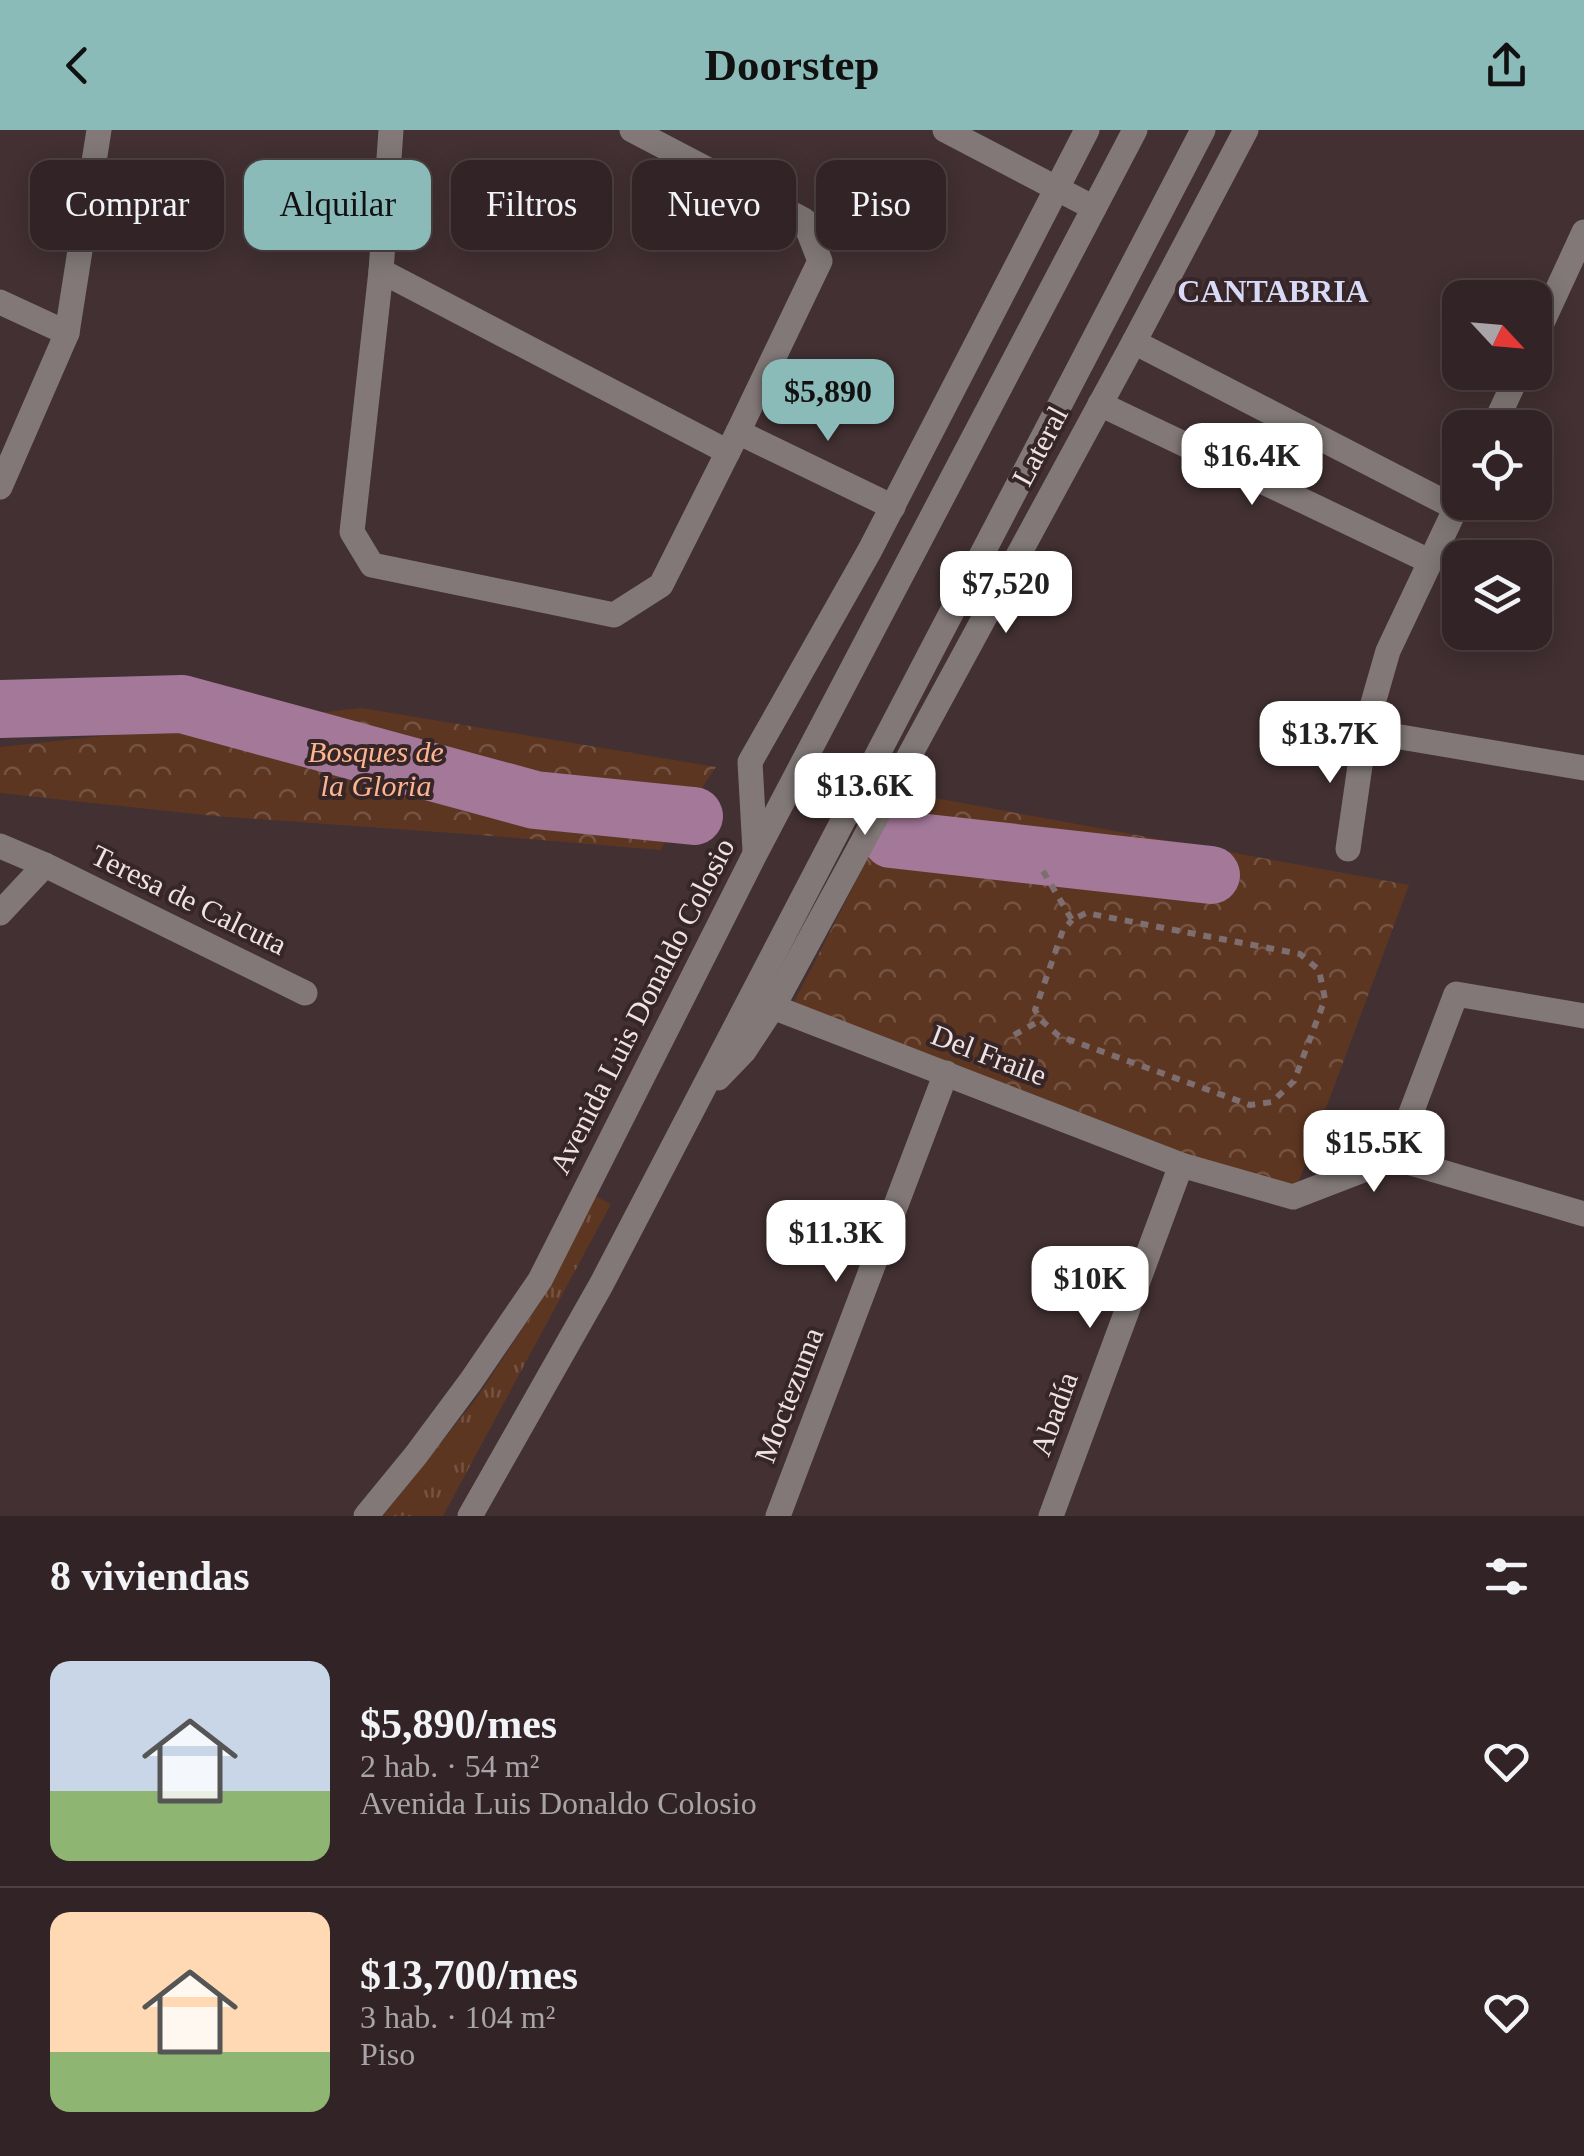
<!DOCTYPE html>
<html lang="es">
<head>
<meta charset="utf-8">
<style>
	body { margin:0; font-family:Georgia,serif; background:#3a2c2e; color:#f1f3f6; height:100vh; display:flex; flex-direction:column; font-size:38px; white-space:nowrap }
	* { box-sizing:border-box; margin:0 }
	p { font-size:32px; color:#a8a4a7 }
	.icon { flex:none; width:55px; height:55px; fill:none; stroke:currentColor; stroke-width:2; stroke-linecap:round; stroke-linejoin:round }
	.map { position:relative; height:1386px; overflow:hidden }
	.details { display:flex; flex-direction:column; background:#322426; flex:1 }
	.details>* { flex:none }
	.hud { position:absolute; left:30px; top:30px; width:1000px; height:90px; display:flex; gap:20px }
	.needle { width:65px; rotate:116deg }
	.controls { position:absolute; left:1442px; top:150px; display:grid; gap:20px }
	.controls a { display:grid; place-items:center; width:110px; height:110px; border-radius:20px; background:#322426; box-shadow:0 5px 25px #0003,0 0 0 2px #4d4143; font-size:50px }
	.price { position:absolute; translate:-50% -85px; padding:0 22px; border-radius:20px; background:#fff; color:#222; font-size:32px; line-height:65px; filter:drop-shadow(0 2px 5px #0008) }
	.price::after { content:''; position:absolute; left:50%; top:60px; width:30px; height:22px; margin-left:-15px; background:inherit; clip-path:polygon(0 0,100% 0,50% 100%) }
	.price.current { background:#8bbbb9; color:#111 }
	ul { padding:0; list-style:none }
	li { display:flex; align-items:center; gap:30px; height:250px; padding:0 50px }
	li+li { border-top:2px solid #4d4143 }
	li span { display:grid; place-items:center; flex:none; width:280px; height:200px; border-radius:20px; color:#555 }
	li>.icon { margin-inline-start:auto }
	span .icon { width:120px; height:120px; fill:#fffc; stroke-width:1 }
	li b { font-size:42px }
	h2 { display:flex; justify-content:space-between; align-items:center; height:120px; padding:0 50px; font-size:42px }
	.tag { padding:0 35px; border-radius:20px; background:#322426; box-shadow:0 5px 25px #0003,0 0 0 2px #4d4143; font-size:35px; line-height:90px }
	.tag.current { background:#8bbbb9; color:#111 }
	header { display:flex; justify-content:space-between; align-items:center; height:130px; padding:0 50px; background:#8bbbb9; color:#111; font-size:45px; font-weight:600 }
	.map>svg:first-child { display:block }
</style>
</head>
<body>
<header><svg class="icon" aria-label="back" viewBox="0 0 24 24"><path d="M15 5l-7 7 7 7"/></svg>Doorstep<svg class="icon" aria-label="share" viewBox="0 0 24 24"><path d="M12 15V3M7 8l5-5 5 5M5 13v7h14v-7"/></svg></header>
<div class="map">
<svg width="1584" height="1386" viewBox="0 0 1584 1386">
	<defs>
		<pattern id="grass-tufts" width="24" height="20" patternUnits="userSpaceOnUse" patternTransform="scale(2.5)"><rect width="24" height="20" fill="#5d3622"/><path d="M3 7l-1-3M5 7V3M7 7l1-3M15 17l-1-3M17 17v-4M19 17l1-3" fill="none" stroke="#755342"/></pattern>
		<pattern id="park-crowns" width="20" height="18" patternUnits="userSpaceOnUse" patternTransform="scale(2.5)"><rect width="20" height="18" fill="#5d3622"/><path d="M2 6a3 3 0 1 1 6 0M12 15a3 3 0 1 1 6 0" fill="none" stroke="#755342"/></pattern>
	</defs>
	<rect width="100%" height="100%" fill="#423032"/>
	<path fill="url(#grass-tufts)" d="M595,1066L611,1074L443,1386H383L476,1269L541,1171Z"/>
	<g fill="url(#park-crowns)">
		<path d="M362,578L716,637L660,720L481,705L214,686L0,663V617Z"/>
		<path d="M902,662L1409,755L1293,1067L794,872Z"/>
	</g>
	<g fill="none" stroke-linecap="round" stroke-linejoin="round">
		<g stroke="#a37899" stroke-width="58">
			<path d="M0,579L182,574L535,670L694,686"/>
			<path d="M891,709L1211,745"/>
		</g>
		<g stroke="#7e6e6f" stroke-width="6" stroke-dasharray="8 8" stroke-linecap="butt">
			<path d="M1043,741L1072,790L1086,783L1300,824L1319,840L1325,869L1294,951L1272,972L1250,975L1059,906L1041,890L1035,880L1063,800L1072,790"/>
			<path d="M1014,905L1041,890"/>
		</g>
		<g stroke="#817877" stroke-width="25">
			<path d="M391,0L381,141L352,402L372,435L614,485L661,455L738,302L820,131L804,90L632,0"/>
			<path d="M945,0L1094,78"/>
			<path d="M381,141L728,322"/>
			<path d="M0,172L67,203"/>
			<path d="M1535,208L1584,102"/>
			<path d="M1134,212L1456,378"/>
			<path d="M1100,274L1429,431"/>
			<path d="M1493,298L1519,242"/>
			<path d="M738,302L893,377"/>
			<path d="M0,357L67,203L99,0"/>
			<path d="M1365,601L1584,638"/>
			<path d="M0,716L45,735L305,863"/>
			<path d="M1348,719L1365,601L1388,521L1460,369"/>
			<path d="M755,721L750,632L870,420L1087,0"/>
			<path d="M0,783L45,735"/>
			<path d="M773,877L1181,1035L1293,1067L1394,1028L1584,1084"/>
			<path d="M718,948L744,921L773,877L1134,212L1246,0"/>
			<path d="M1394,1028L1456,864L1584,886"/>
			<path d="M366,1386L416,1325L471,1251L540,1150L755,724L1135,0"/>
			<path d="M470,1386L601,1155L1203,0"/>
			<path d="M778,1386L946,943"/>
			<path d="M1051,1386L1181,1035"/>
		</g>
	</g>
	<g text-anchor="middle" stroke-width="8" stroke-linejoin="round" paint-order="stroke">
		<g font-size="30" fill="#eee2e3" stroke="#372628">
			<text transform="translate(1040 316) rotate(-62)" y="10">Lateral</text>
			<text transform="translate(189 770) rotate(26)" y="10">Teresa de Calcuta</text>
			<text transform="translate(642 876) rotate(-63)" y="10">Avenida Luis Donaldo Colosio</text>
			<text transform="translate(989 925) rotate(21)" y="10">Del Fraile</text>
			<text transform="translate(789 1265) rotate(-69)" y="10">Moctezuma</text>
			<text transform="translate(1054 1284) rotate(-70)" y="10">Abadía</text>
		</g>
		<g font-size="30" font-style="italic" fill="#feb58f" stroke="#372628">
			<text x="376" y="632">Bosques de<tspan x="376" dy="34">la Gloria</tspan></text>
		</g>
		<g font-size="32" font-weight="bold" fill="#d8daf7" stroke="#372628">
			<text x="1273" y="172">CANTABRIA</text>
		</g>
	</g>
</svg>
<div class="controls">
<a><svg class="needle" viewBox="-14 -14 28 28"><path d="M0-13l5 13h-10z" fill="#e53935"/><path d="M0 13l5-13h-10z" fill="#a8a4a7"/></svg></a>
<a><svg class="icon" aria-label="locate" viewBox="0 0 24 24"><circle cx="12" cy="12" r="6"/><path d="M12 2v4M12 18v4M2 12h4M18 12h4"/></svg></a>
<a><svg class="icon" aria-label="layers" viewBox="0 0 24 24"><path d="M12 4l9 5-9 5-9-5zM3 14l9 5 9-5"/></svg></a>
</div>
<b class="price current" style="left:828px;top:314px">$5,890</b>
<b class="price" style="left:1252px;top:378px">$16.4K</b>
<b class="price" style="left:1006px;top:506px">$7,520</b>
<b class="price" style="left:1330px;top:656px">$13.7K</b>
<b class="price" style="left:865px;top:708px">$13.6K</b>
<b class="price" style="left:1374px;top:1065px">$15.5K</b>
<b class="price" style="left:836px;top:1155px">$11.3K</b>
<b class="price" style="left:1090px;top:1201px">$10K</b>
<div class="hud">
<a class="tag">Comprar</a>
<a class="tag current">Alquilar</a>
<a class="tag">Filtros</a>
<a class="tag">Nuevo</a>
<a class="tag">Piso</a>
</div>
</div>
<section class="details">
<h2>8 viviendas<svg class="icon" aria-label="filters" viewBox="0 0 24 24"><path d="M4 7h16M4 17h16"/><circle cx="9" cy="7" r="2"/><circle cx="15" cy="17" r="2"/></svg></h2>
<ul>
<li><span style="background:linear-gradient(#c9d6e8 65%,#8fb573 0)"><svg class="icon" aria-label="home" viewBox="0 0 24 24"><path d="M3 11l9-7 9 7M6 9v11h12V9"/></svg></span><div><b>$5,890/mes</b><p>2 hab. · 54 m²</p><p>Avenida Luis Donaldo Colosio</p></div><svg class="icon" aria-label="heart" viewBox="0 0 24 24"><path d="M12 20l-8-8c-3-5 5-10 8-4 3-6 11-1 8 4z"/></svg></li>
<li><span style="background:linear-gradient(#ffd9b3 70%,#8fb573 0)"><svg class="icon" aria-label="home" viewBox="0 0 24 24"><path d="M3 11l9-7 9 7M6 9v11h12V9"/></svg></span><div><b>$13,700/mes</b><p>3 hab. · 104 m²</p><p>Piso</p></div><svg class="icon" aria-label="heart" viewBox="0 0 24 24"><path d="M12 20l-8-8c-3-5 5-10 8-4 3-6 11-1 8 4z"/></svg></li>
</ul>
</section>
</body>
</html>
